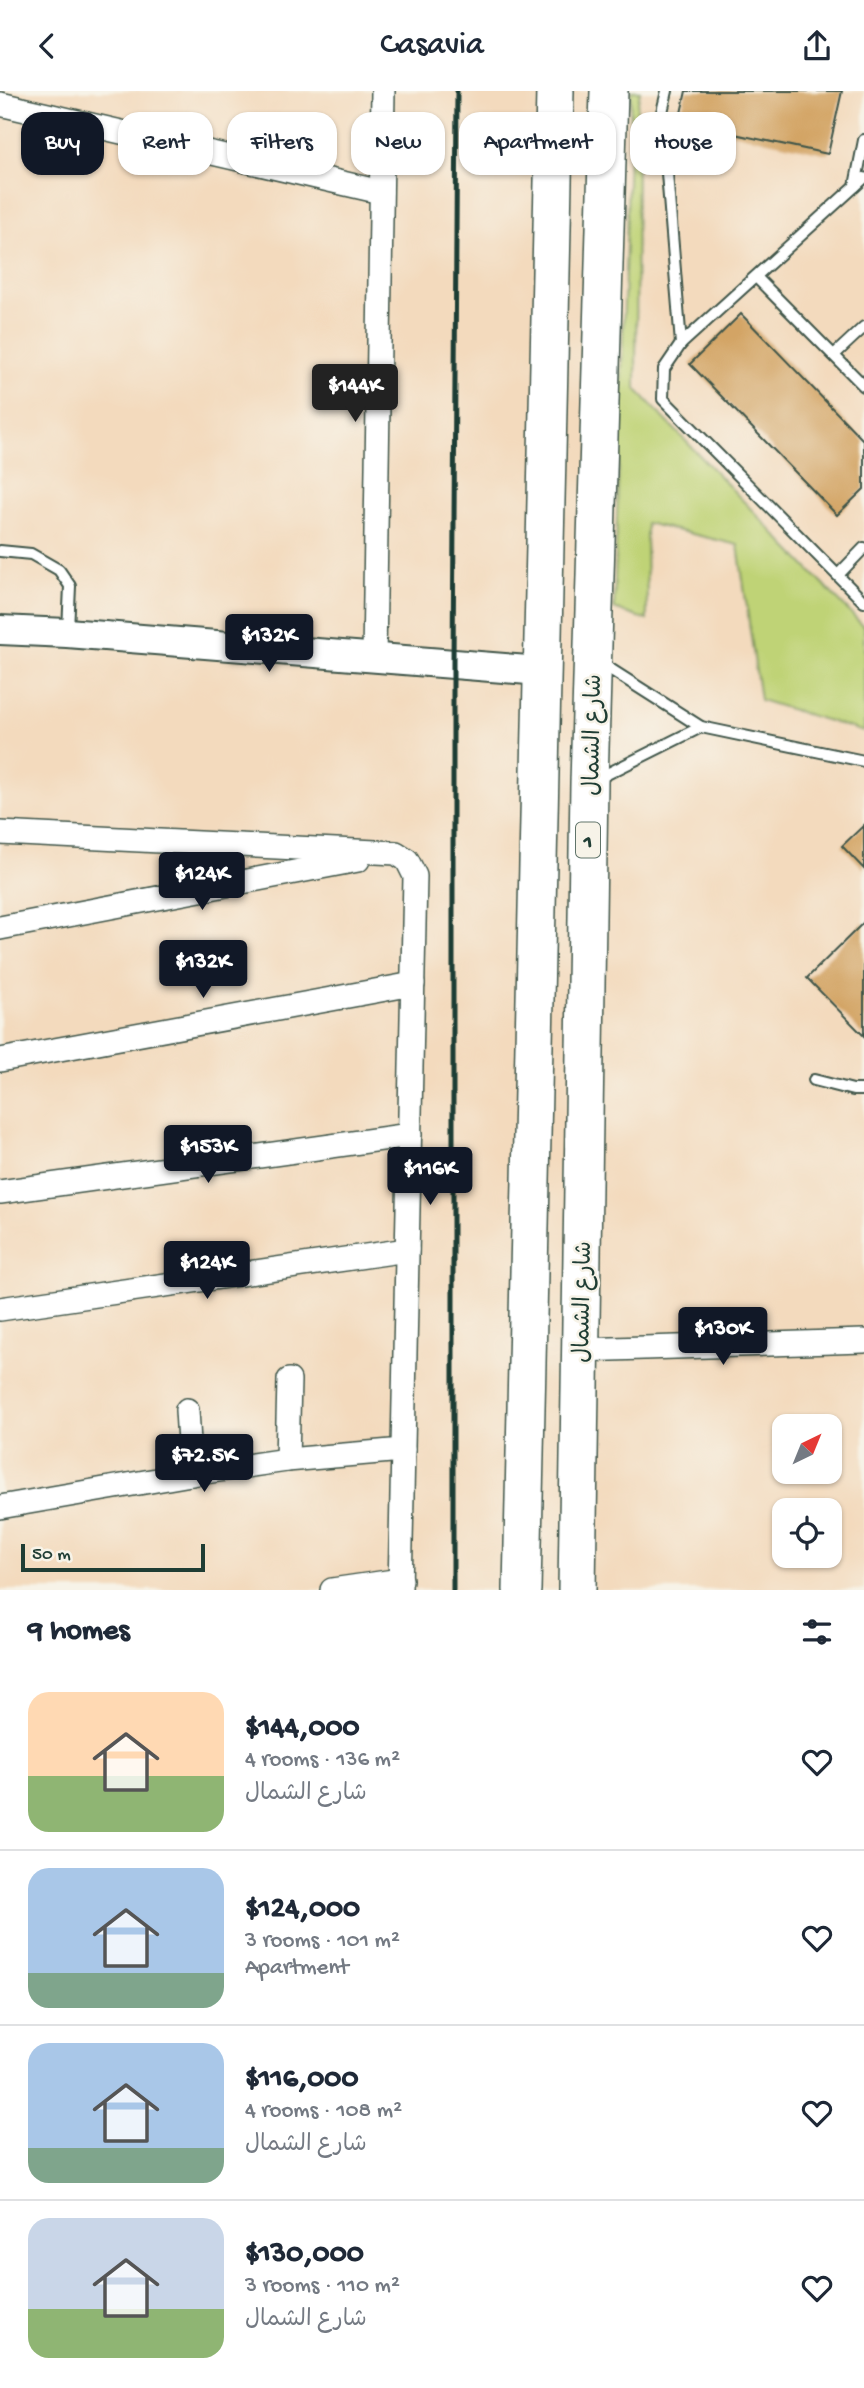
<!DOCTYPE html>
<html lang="en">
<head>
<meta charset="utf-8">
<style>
	body { margin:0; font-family:"Gochi Hand","Playpen Sans Arabic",sans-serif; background:#f6f6f7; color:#1f2937; height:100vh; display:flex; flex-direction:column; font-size:26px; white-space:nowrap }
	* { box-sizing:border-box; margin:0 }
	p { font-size:23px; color:#747a83 }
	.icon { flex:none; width:38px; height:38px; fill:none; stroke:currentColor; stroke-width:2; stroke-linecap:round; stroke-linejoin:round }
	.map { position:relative; height:1499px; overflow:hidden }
	.panel { display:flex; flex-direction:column; background:#fff; flex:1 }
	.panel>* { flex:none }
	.banner { position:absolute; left:21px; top:21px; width:822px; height:63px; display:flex; gap:14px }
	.needle { width:46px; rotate:43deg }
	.controls { position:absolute; left:772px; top:1323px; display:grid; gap:14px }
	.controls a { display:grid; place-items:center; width:70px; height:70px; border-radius:14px; background:#fff; box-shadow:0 2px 5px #0004; font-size:35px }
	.scale { position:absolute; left:21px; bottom:18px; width:184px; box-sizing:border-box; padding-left:7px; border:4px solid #1f3d34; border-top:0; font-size:19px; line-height:24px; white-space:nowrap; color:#1f3d34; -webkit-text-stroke:5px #f7f3e8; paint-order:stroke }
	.price { position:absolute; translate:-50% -60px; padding:0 16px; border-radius:7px; background:#111827; color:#fff; font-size:23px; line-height:46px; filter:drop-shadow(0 2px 4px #0008) }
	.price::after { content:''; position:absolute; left:50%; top:42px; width:21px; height:16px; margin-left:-10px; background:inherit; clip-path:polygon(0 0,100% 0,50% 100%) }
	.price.on { background:#222; color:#fff }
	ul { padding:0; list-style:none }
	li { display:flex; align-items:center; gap:21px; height:175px; padding:0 28px }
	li+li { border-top:2px solid #e0e1e3 }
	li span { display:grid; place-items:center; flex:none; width:196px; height:140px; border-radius:21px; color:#555 }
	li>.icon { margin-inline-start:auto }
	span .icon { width:84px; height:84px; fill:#fffc; stroke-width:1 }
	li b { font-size:30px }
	h2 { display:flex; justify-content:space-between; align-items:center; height:84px; padding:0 28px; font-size:30px }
	.tag { padding:0 24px; border-radius:21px; background:#fff; box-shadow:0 2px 5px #0004; font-size:24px; line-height:63px }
	.tag.on { background:#111827; color:#fff }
	header { display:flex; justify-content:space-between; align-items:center; height:91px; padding:0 28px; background:#fff; font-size:32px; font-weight:600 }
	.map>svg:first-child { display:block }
</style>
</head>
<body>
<header><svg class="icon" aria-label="back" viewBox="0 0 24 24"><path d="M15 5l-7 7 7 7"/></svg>Casavia<svg class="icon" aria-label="share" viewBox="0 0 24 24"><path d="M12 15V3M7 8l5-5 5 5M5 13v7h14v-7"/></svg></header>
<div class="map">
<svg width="864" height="1499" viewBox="0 0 864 1499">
	<rect width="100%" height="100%" fill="#f7f3e8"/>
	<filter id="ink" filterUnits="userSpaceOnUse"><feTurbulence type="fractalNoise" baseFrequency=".0143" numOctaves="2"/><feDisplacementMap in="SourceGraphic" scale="14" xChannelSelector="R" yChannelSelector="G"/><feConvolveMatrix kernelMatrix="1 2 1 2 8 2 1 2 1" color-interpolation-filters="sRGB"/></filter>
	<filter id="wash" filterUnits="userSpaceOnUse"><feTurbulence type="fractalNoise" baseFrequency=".00686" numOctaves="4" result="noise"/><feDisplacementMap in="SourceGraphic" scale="28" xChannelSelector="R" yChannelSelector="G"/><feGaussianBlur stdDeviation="1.57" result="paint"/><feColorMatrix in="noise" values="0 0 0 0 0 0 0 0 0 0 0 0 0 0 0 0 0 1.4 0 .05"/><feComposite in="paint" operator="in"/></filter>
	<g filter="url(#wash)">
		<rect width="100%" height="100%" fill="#f3dabd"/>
		<path fill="#bfd376" stroke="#6f8855" stroke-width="2" d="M631,0H640L637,16L636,298L864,536V641L760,609L738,454L646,432L647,529L614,518Z"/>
		<g id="blocks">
			<g fill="#d3a465">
				<path d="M686,0H842L828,63L679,31Z"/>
				<path d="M741,223L864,350V398L837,424L690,273Z"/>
				<path d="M864,734V778L842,755Z"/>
				<path d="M864,831V945L807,887Z"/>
			</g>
		</g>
	</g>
	<g filter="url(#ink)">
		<use href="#blocks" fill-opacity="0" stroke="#3f5549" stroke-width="2"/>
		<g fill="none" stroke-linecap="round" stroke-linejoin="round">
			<g stroke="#3f5549" stroke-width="14">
				<g id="service">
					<path d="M667,0L662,21L681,253L864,87"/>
					<path d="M855,95L864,49"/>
					<path d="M756,186L864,295"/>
					<path d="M681,253L664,278L663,308L864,511"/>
					<path d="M834,264L864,236"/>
					<path d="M0,460L31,463L59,479L70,495L68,540"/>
					<path d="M838,484L864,457"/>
					<path d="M599,571L701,636L864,670"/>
					<path d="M597,688L701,636"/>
					<path d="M814,989L853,999H864"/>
				</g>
			</g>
			<g stroke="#3f5549" stroke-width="26">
				<g id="minor">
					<path d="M0,13L381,101"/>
					<path d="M374,566L383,0"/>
					<path d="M0,742L396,762L407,769L415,785L400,1499"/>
					<path d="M0,837L358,769"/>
					<path d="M0,969L413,893"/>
					<path d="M0,1101L410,1044"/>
					<path d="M0,1218L407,1159"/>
					<path d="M580,1259L864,1250"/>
					<path d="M187,1319L191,1383"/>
					<path d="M287,1369L289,1289"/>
					<path d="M0,1416L191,1383L287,1369L403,1359"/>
					<path d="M332,1499L401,1489"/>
				</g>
			</g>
			<g stroke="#3f5549" stroke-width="32">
				<path id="tertiary" d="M0,539L67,542L541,580"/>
			</g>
			<g stroke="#3f5549" stroke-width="40">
				<g id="trunk">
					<path d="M522,1499L555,0"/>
					<path d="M577,1499L589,692L609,0"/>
				</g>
			</g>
			<use href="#service" stroke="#fff" stroke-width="10"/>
			<use href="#minor" stroke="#fff" stroke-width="23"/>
			<use href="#tertiary" stroke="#fff" stroke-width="28"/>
			<use href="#trunk" stroke="#fff" stroke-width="37"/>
			<path stroke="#1f3d34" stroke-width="5" d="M453,1499V572L457,0"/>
		</g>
	</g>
	<g text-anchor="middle" stroke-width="5" stroke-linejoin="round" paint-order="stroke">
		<rect fill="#f7f3e8" stroke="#60746a" stroke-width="2" x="576" y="731.5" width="24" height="35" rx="5"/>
		<g font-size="21" font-weight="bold" fill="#1f3d34">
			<text x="588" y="756">1</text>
		</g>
		<g font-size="23" fill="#1f3d34" stroke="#f7f3e8">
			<text transform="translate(591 644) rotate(-89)" y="8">شارع الشمال</text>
			<text transform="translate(581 1211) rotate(-89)" y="8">شارع الشمال</text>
		</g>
	</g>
</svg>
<div class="controls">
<a><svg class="needle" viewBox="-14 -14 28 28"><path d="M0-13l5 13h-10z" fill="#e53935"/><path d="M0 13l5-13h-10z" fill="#747a83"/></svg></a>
<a><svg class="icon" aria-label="locate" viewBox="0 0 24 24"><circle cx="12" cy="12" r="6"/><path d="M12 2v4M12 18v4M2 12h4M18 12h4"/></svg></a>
</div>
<div class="scale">50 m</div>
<b class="price on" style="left:355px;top:333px">$144K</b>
<b class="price" style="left:269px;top:583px">$132K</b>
<b class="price" style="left:202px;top:821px">$124K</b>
<b class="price" style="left:203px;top:909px">$132K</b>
<b class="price" style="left:208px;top:1094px">$153K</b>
<b class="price" style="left:430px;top:1116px">$116K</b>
<b class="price" style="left:207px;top:1210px">$124K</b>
<b class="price" style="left:723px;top:1276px">$130K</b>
<b class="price" style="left:204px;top:1403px">$72.5K</b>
<div class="banner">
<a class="tag on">Buy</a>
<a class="tag">Rent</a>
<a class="tag">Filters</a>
<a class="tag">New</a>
<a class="tag">Apartment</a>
<a class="tag">House</a>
</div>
</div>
<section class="panel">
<h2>9 homes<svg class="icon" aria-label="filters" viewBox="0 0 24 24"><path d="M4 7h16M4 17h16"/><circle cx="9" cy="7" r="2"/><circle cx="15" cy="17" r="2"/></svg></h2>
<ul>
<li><span style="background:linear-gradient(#ffd9b3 60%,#8fb573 0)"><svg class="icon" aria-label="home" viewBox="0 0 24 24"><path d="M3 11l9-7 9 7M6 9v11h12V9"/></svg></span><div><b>$144,000</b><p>4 rooms · 136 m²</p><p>شارع الشمال</p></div><svg class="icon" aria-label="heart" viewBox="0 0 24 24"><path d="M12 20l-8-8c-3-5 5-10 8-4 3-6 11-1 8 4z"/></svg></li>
<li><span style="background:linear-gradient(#a9c7e8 75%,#7fa58c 0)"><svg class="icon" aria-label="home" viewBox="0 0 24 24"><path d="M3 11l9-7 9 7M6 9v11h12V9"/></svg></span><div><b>$124,000</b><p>3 rooms · 101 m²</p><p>Apartment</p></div><svg class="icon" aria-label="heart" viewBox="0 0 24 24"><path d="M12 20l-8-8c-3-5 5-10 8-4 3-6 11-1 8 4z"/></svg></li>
<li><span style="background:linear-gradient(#a9c7e8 75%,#7fa58c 0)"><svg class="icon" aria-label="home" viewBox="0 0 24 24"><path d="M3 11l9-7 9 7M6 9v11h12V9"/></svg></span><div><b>$116,000</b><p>4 rooms · 108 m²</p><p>شارع الشمال</p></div><svg class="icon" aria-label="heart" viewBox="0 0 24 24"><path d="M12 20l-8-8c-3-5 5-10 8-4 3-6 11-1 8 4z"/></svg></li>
<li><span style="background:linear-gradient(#c9d6e8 65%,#8fb573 0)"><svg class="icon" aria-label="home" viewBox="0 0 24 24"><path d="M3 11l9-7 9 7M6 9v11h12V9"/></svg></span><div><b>$130,000</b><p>3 rooms · 110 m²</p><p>شارع الشمال</p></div><svg class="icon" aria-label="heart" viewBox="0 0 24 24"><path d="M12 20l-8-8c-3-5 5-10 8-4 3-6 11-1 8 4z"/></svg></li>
</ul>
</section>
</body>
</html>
